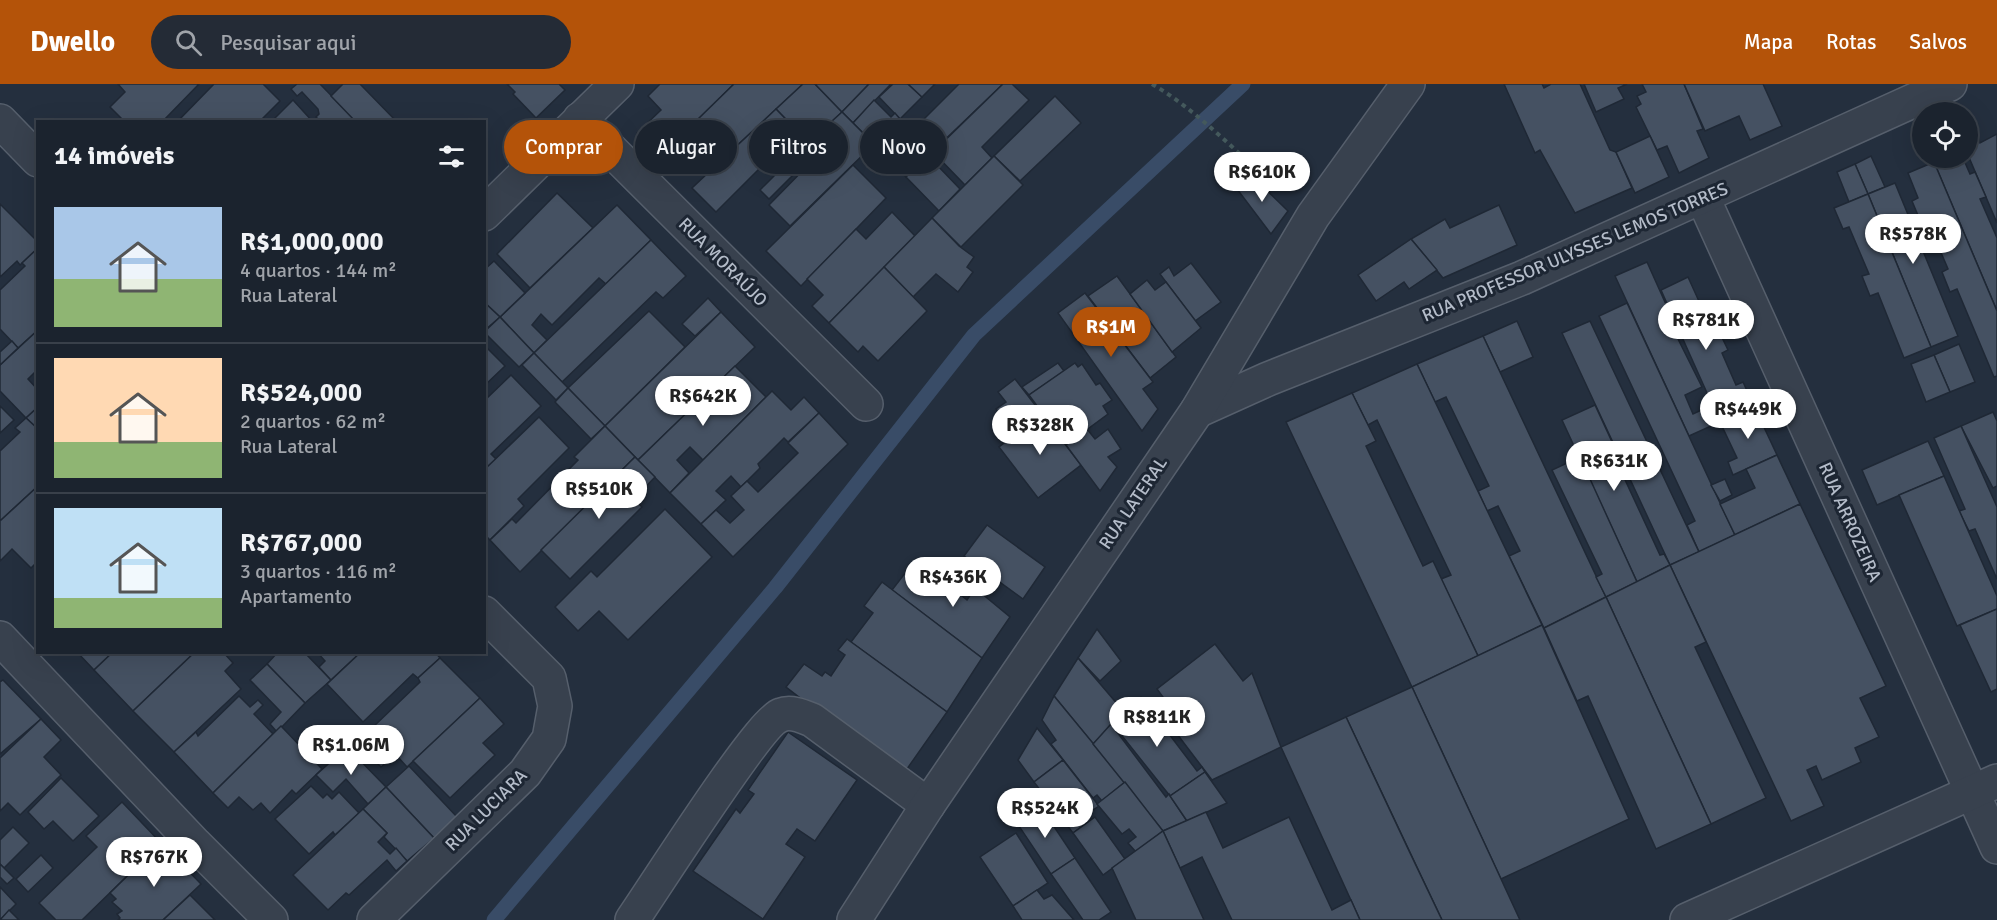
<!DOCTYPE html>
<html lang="pt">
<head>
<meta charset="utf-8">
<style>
	body { margin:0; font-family:Signika,sans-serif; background:#242b36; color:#f1f3f6; height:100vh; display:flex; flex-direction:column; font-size:22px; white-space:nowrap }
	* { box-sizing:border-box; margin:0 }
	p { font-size:20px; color:#a0a4aa }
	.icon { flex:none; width:33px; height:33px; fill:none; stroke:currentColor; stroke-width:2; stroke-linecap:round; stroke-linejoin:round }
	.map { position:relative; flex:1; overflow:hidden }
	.side { position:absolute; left:36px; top:36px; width:450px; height:534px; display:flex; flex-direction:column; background:#1b232e; border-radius:0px; box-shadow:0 6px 24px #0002,0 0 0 2px #39404a }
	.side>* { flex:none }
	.hud { position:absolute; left:504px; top:36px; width:570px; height:54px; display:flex; gap:12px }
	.buttons { position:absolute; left:1912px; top:18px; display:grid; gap:12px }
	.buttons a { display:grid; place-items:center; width:66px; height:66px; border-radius:50%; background:#1b232e; box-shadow:0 6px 24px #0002,0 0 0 2px #39404a; font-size:30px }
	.price { position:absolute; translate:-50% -51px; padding:0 14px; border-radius:21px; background:#fff; color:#222; font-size:20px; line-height:39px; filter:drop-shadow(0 2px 3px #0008) }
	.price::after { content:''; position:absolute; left:50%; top:36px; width:18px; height:14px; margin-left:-9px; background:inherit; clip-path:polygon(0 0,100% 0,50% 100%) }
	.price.on { background:#b45309; color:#fff }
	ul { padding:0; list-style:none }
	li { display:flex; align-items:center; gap:18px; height:150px; padding:0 18px }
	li+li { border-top:2px solid #39404a }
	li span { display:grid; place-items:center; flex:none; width:168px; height:120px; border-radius:0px; color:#555 }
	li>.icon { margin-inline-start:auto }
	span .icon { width:72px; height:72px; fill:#fffc; stroke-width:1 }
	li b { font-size:26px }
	h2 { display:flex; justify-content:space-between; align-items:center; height:72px; padding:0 18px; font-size:26px }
	.chip { padding:0 21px; border-radius:27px; background:#1b232e; box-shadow:0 6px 24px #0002,0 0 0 2px #39404a; font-size:21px; line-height:54px }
	.chip.on { background:#b45309; color:#fff }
	header { display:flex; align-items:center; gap:36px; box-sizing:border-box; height:84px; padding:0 30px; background:#b45309; color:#fff }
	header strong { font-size:28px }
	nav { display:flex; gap:33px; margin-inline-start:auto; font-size:21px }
	.search { width:420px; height:54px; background:#242b36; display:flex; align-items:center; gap:15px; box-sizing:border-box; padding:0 21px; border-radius:33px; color:#a0a4aa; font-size:22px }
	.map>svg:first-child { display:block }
</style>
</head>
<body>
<header>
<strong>Dwello</strong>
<div class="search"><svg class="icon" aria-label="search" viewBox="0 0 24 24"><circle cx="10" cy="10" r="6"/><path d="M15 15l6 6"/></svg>Pesquisar aqui</div>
<nav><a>Mapa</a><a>Rotas</a><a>Salvos</a></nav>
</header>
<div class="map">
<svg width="1997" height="836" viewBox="0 0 1997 836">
	<rect width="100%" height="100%" fill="#242f3e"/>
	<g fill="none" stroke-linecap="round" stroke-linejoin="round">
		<path stroke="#394c67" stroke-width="15" d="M494,836L775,504L974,251L1243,0"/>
	</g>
	<g fill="#455162" stroke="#1f2835" stroke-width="1.5">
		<path d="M118,0H199L162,38H125L110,23L125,8Z"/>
		<path d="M214,0H263L280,17L259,38H177Z"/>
		<path d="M297,0H320L355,36L321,38L316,33L319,30L318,25L302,8L297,12L291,5Z"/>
		<path d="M343,0H360L397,38H356L331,12Z"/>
		<path d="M507,0H559L565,6L536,34L513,10L515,8Z"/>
		<path d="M660,0H734L661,72L637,49L661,26L648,12Z"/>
		<path d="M734,0H803L711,86L695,70L677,89L661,72L680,54L690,64L706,48L695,38Z"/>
		<path d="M803,0H815L842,28L809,59L776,25Z"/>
		<path d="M815,0H869L842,28Z"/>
		<path d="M869,0H891L853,39L842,28Z"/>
		<path d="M893,0H908L922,13L900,35L879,13Z"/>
		<path d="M908,0H935L922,13Z"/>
		<path d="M959,0H1003L906,93L886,73Z"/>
		<path d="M1003,0H1012L1029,16L982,63L992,74L965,101L933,68Z"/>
		<path d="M1504,0H1542L1544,4L1551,0H1580L1610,66L1616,68L1632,104L1575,129L1540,66L1535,69Z"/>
		<path d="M1584,0H1627L1618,4L1624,15L1596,28Z"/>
		<path d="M1642,0H1684L1703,45L1697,47L1709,74L1679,89L1667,62L1657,66L1636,23L1641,20L1637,12L1646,8Z"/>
		<path d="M1684,0H1763L1782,42L1750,56L1739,32L1705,47Z"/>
		<path d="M1055,12L1081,39L1020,97L994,72Z"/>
		<path d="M293,16L313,38H271Z"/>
		<path d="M874,16L891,33L895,29L900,35L874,60L853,39Z"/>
		<path d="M776,25L805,55L785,75L777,67L716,128L692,104Z"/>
		<path d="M842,28L874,60L790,142L769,121L819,70L808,59Z"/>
		<path d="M1997,50V139L1968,71V52L1979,55L1980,59Z"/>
		<path d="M1650,52L1669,93L1635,109L1616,68Z"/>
		<path d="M933,68L943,78L938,82L960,105L939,127L906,93Z"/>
		<path d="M994,72L1023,101L961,163L932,134Z"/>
		<path d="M1871,72L1885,103L1868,110L1855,80Z"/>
		<path d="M1944,74H1963L1970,90L1975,88L1986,113L1980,115L1997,154V227L1934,78Z"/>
		<path d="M1934,78L1997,227V292L1994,293L1957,205L1950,208L1942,188L1948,185L1928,138L1922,141L1912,117L1918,114L1908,89Z"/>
		<path d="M1855,80L1868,110L1849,118L1837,88Z"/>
		<path d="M853,81L886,114L801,202L766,167Z"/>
		<path d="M783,83L792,92L769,115L760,106Z"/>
		<path d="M1250,90L1288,127L1271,150L1234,101Z"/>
		<path d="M1895,99L1958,252L1931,263L1868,110Z"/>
		<path d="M557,109L593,144L530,204L497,170Z"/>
		<path d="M1868,110L1931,263L1904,274L1878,209L1870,212L1862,192L1869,190L1849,143L1843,145L1834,124Z"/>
		<path d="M0,120L38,158V164L20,181L17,177L0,193Z"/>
		<path d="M617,121L651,156L606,200L599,194L552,241L541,230L532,241L547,256L534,269L500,233Z"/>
		<path d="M1499,121L1517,161L1443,194L1411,155L1445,135L1450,144Z"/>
		<path d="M892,128L915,152L829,239L812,222L823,211L807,195L856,145L866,155Z"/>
		<path d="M932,134L959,162L974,173L967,183L973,188L958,208L936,190L913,213L884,183Z"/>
		<path d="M1411,155L1437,186L1409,205L1404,198L1376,217L1358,191Z"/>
		<path d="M651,156L686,192L663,214L656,208L562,298L534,269Z"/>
		<path d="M38,164V246L18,264L0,245V206L25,182L22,179Z"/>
		<path d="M494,177L525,209L500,233L484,218V186Z"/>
		<path d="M1647,178L1673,236L1669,237L1702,303L1685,311L1693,330L1712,321L1720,338L1689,352L1615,192Z"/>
		<path d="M1191,179L1221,218L1195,237L1160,190L1169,183L1174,192Z"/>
		<path d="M884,183L927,227L878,277L863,262L858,268L829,239Z"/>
		<path d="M1117,192L1176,273L1150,294L1088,212Z"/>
		<path d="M1688,193L1712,246L1717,243L1728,266L1722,269L1736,301L1743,298L1754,322L1720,338L1661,206Z"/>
		<path d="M1147,196L1155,206L1166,198L1201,244L1172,268L1130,210Z"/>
		<path d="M1085,209L1153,298L1143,305L1158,325L1142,347L1058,229Z"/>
		<path d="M708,214L721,228L695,252L682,240Z"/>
		<path d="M484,218L500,233L484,247Z"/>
		<path d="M1627,219L1735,451L1699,468L1687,441L1695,437L1599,232Z"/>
		<path d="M649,227L685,263L605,342L568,304Z"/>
		<path d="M721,228L755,263L638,376L605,342Z"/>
		<path d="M500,233L534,269L519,283L484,248Z"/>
		<path d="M1517,237L1533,273L1500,288L1483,252Z"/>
		<path d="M1590,237L1699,468L1670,481L1562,249Z"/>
		<path d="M38,246V291L35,288L28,295L38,306V323L26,334L0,307V281Z"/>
		<path d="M1483,252L1606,513L1544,544L1509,472L1520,467L1498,422L1487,427L1478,407L1489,402L1446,313L1435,318L1417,280Z"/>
		<path d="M12,257L18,264L0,281V268Z"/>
		<path d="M1959,260L1975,298L1950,308L1934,271Z"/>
		<path d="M484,261L505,282L484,302Z"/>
		<path d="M534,269L568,304L556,316L522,281Z"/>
		<path d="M1934,271L1950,308L1926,318L1911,280Z"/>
		<path d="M1058,279L1064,287L1029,311L1022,303Z"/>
		<path d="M1075,279L1078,283L1082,280L1096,301L1100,299L1112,316L1103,322L1108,330L1066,361L1029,311Z"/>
		<path d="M1417,280L1542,541L1478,572L1441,495L1451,491L1377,336L1368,341L1352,309Z"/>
		<path d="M735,282L766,313L703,376L690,363L677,376L689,389L670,409L638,376Z"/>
		<path d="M511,291L541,322L491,370L496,375L484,386V317Z"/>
		<path d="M1015,295L1042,330L1015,349L996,325L1006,318L998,308Z"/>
		<path d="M568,304L605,342L591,355L555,318Z"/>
		<path d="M772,307L791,326L804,313L819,329L788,358L784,354L758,380L760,384L741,403L731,392L716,407L726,416L701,440L670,409Z"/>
		<path d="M1352,309L1376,357L1366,362L1423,482L1433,477L1478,572L1412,603L1286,338Z"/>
		<path d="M1595,321L1624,384L1620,385L1660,471L1664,470L1670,481L1637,498L1562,336Z"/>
		<path d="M0,322L14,336L0,349Z"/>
		<path d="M1754,322L1777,371L1733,391L1728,378L1737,374L1720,338Z"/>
		<path d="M38,323V345L26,334Z"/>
		<path d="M1993,328L1997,337V402L1993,404L1961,342Z"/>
		<path d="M819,329L848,360L733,473L701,440L716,426L730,439L744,426L731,412L747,397L758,408L798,369L788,359Z"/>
		<path d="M1042,330L1081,381L1038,414L999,363Z"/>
		<path d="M539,333L569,364L518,415L524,422L490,456L484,450V386Z"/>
		<path d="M26,334L38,345V402L0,437V367L20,348L15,344Z"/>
		<path d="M605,342L635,373L520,488L490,456L512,435L516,439L578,376L574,373Z"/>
		<path d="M1961,342L1997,423V495L1975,445L1969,447L1959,427L1965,425L1934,354Z"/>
		<path d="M1087,345L1095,355L1108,345L1121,365L1108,373L1117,383L1100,407L1066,361Z"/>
		<path d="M1928,357L1944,392L1877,421L1862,386Z"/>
		<path d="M1777,371L1800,420L1735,451L1720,420L1755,404L1746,385Z"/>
		<path d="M635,373L655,393L634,415L642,423L570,495L541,466Z"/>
		<path d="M1580,373L1637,498L1606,513L1596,493L1602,490L1552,386Z"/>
		<path d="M1944,392L1997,512V525L1957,542L1899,411Z"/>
		<path d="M1725,395L1732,411L1720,417L1711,401Z"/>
		<path d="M38,402V477L31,484L12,465L0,477V437Z"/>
		<path d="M1800,420L1886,602L1860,614L1879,653L1855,664L1861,678L1822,696L1816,682L1807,686L1824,722L1791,737L1670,481Z"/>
		<path d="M665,425L712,473L628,556L599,527L578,547L555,523L591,487L597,493Z"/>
		<path d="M987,441L1045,483L1023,515L964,472Z"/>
		<path d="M916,475L967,516L975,504L1010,533L982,574L892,506Z"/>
		<path d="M1670,481L1706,558L1695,563L1766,714L1711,740L1606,513Z"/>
		<path d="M882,498L982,574L947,628L851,558L873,529L864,522Z"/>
		<path d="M1606,513L1711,740L1656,765L1588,612L1577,617L1544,544Z"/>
		<path d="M1997,525V605L1991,608L1960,541Z"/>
		<path d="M1542,541L1629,735L1501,795L1412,603Z"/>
		<path d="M1097,545L1121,577L1100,597L1078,574Z"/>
		<path d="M847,555L947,628L902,692L786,603L804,580L822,592L825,588L831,592L845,571L838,566Z"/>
		<path d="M1215,560L1243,597L1252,589L1281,663L1212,696L1174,646L1182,639L1157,605Z"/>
		<path d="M77,568H113L94,586Z"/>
		<path d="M113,568H195L133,627L94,586Z"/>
		<path d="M195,568H223L233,579L225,587L241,605L174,668L133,627Z"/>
		<path d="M278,568H304L331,596L305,619L267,580Z"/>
		<path d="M317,568H361L331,596L319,583L325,577Z"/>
		<path d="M361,568H435L440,574L418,594L413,590L363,638L327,600Z"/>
		<path d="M440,574L480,614L407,683L372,644L420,598L418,594Z"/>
		<path d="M1078,574L1125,629L1093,660L1054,612Z"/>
		<path d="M267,580L305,619L277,648L270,640L281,628L250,596Z"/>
		<path d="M3,596L41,635L0,670V598Z"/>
		<path d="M1412,603L1489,769L1520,836H1442L1346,633Z"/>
		<path d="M239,612L250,623L258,616L263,621L254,630L273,650L213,709L174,668L196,648L198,652Z"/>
		<path d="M1054,612L1125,698L1102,717L1097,711L1093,714L1051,660L1056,656L1042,636Z"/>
		<path d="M1141,613L1197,687L1202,683L1205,688L1170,712L1115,643L1130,632L1125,625Z"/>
		<path d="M480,614L504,640L483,659L495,671L450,714L413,677Z"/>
		<path d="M1346,633L1410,769L1442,836H1360L1281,663Z"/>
		<path d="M41,635L61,656L44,673L61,691L20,731L8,719L0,727V674Z"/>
		<path d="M1111,640L1166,713L1169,710L1187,737L1163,747L1093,660Z"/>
		<path d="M281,642L322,685L296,710L292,706L270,729L261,719L253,726L239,713L228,724L213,709Z"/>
		<path d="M1037,644L1063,676L1034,698L1018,676Z"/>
		<path d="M363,647L390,675L381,683L371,673L364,680L346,662Z"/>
		<path d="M788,648L857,696L815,757L797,745L786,760L805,773L763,835L693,787L736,725L740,729L754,710L748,706Z"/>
		<path d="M347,663L386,703L368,720L346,695L333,708L316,691Z"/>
		<path d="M1063,676L1099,722L1087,730L1091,736L1073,749L1034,698Z"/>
		<path d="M409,682L457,733L434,754L386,703Z"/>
		<path d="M1205,688L1227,719L1187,737L1170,712Z"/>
		<path d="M61,694L99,732L73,757L53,737L44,745L28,728Z"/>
		<path d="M1125,698L1163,747L1136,768L1128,759L1136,753L1129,745L1122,750L1097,720Z"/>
		<path d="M311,702L323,714L327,710L332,715L339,708L359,729L335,751L333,748L309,770L275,735Z"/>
		<path d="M386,703L434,754L407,777L384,753L387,749L363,725Z"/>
		<path d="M122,718L161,759L82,836H56L39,819L97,763L86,752Z"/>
		<path d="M1039,720L1075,774L1051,790L1015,736Z"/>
		<path d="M363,725L387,749L378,758L390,770L396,764L407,777L396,787L387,776L349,811L346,809L328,826L293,791Z"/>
		<path d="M1206,728L1223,764L1289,733L1332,826L1351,816L1360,836H1232L1202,773L1180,784L1163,747Z"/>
		<path d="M1095,733L1125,775L1103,791L1073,749Z"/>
		<path d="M13,743L29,759L4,784L0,780V756Z"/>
		<path d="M1163,747L1180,784L1204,836H1136L1112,784Z"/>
		<path d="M1016,749L1048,799L1013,822L980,773Z"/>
		<path d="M161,759L201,800L163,836H118L120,834L117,830L122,827L112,818L116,815L110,809Z"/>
		<path d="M41,771L53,784L28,808L16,795Z"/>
		<path d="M1075,774L1111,828L1099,836H1083L1051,790Z"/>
		<path d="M0,780L14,794L7,800L0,793Z"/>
		<path d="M0,803L16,820L0,836Z"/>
		<path d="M1037,806L1044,815L1052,811L1074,836H1022L1013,822Z"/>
		<path d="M190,811L215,836H163Z"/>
		<path d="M9,826L19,836H0Z"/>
	</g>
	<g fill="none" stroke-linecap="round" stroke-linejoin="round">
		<g stroke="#565f6c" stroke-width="36">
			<g id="minor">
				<path d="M580,35L866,320"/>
				<path d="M0,37L38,76"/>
				<path d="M1703,114L1997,763"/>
				<path d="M484,130L617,0"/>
				<path d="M1197,327L1268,295L1522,194L1950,0"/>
				<path d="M0,554L195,760L271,836"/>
				<path d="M374,836L525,689L549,655L555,622L549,594L484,529"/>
				<path d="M632,836C653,806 759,638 781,631C791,627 802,632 812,636L928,721"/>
				<path d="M854,836L928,721L1197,327L1313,132L1408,0"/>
				<path d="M1687,836L1997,697"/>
			</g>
		</g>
		<path stroke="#44595c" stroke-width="4" stroke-dasharray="4.5 4.5" stroke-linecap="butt" d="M1152,0C1200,28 1239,72 1282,107"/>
		<use href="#minor" stroke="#38414e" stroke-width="33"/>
	</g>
	<g text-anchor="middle" stroke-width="6" stroke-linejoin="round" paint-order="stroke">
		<g font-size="18" fill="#b4bcc9" stroke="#1d2633">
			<text transform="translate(1575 168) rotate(-23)" y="6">RUA PROFESSOR ULYSSES LEMOS TORRES</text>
			<text transform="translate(723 178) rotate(45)" y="6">RUA MORAÚJO</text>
			<text transform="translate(1133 419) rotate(-56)" y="6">RUA LATERAL</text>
			<text transform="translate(1850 438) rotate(66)" y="6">RUA ARROZEIRA</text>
			<text transform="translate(486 726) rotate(-45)" y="6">RUA LUCIARA</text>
		</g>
	</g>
</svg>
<div class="buttons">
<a><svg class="icon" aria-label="locate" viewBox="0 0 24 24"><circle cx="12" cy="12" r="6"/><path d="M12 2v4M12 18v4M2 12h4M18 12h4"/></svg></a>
</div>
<b class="price" style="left:1262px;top:119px">R$610K</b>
<b class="price" style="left:1913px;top:181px">R$578K</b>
<b class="price" style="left:1706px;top:267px">R$781K</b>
<b class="price on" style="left:1111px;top:274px">R$1M</b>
<b class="price" style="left:703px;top:343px">R$642K</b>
<b class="price" style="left:1748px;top:356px">R$449K</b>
<b class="price" style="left:1040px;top:372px">R$328K</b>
<b class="price" style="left:1614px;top:408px">R$631K</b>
<b class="price" style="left:599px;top:436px">R$510K</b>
<b class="price" style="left:953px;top:524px">R$436K</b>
<b class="price" style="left:1157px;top:664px">R$811K</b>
<b class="price" style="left:351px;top:692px">R$1.06M</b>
<b class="price" style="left:1045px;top:755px">R$524K</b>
<b class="price" style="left:154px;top:804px">R$767K</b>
<div class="hud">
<a class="chip on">Comprar</a>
<a class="chip">Alugar</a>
<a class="chip">Filtros</a>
<a class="chip">Novo</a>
</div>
<section class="side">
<h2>14 imóveis<svg class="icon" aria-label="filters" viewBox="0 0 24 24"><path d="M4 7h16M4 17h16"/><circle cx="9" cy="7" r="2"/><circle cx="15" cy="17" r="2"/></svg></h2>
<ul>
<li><span style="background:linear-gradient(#a9c7e8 60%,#8fb573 0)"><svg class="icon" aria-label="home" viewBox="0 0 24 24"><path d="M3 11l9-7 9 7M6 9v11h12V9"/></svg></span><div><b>R$1,000,000</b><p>4 quartos · 144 m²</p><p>Rua Lateral</p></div></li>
<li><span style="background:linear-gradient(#ffd9b3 70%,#8fb573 0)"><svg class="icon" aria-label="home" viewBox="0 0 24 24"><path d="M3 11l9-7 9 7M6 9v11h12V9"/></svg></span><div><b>R$524,000</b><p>2 quartos · 62 m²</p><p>Rua Lateral</p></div></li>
<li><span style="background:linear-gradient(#bfe0f5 75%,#8fb573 0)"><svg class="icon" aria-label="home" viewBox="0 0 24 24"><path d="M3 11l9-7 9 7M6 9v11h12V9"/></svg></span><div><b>R$767,000</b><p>3 quartos · 116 m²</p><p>Apartamento</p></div></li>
</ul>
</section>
</div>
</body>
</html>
